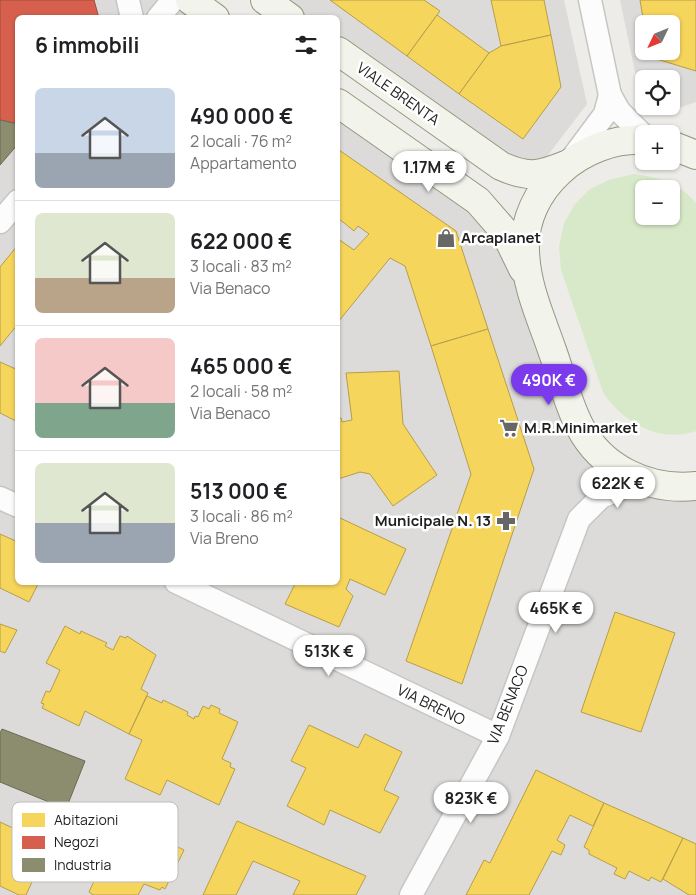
<!DOCTYPE html>
<html lang="it">
<head>
<meta charset="utf-8">
<style>
	body { margin:0; font-family:Manrope,sans-serif; background:#f2f2f2; color:#202124; height:100vh; display:flex; flex-direction:column; font-size:19px; white-space:nowrap }
	* { box-sizing:border-box; margin:0 }
	p { font-size:16px; color:#757577 }
	.icon { flex:none; width:28px; height:28px; fill:none; stroke:currentColor; stroke-width:2; stroke-linecap:round; stroke-linejoin:round }
	.map { position:relative; flex:1; overflow:hidden }
	.panel { position:absolute; left:15px; top:15px; width:325px; height:570px; display:flex; flex-direction:column; background:#fff; border-radius:8px; box-shadow:0 1px 4px #0004 }
	.panel>* { flex:none }
	.needle { width:32px; rotate:227deg }
	.buttons { position:absolute; left:635px; top:15px; display:grid; gap:10px }
	.buttons a { display:grid; place-items:center; width:45px; height:45px; border-radius:8px; background:#fff; box-shadow:0 1px 4px #0004; font-size:25px }
	.price { position:absolute; translate:-50% -42px; padding:0 11px; border-radius:18px; background:#fff; color:#222; font-size:16px; line-height:32px; filter:drop-shadow(0 1px 2px #0008) }
	.price::after { content:''; position:absolute; left:50%; top:30px; width:15px; height:11px; margin-left:-8px; background:inherit; clip-path:polygon(0 0,100% 0,50% 100%) }
	.price.current { background:#7c3aed; color:#fff }
	ul { padding:0; list-style:none }
	li { display:flex; align-items:center; gap:15px; height:125px; padding:0 20px }
	li+li { border-top:1px solid #e0e0e0 }
	li span { display:grid; place-items:center; flex:none; width:140px; height:100px; border-radius:8px; color:#555 }
	li>.icon { margin-inline-start:auto }
	span .icon { width:60px; height:60px; fill:#fffc; stroke-width:1 }
	li b { font-size:21px }
	h2 { display:flex; justify-content:space-between; align-items:center; height:60px; padding:0 20px; font-size:21px }
	.map>svg:first-child { display:block }
</style>
</head>
<body>
<div class="map">
<svg width="696" height="895" viewBox="0 0 696 895">
	<rect width="100%" height="100%" fill="#edece8"/>
	<g fill="#dcdbd9" fill-rule="evenodd">
		<path d="M0,0H183L211,17L18,18V582H338V105L490,215L596,449L696,486V895H0Z"/>
		<path d="M283,0H564L587,104L545,159L513,164L338,39V18L308,17Z"/>
		<path d="M620,0H696V102L676,109L670,106L671,79H644V90L635,72ZM644,24H671V51H644Z"/>
	</g>
	<path fill="#d8e9c9" fill-rule="evenodd" d="M634,174C658,177 680,183 696,203V431C660,444 622,422 603,392L561,270L559,247L564,223L575,204L590,189L609,180ZM644,189H671V216H644Z"/>
	<g fill="#f6d55c" stroke="#b69e4a">
		<path d="M330,0H424L440,11L407,56Z"/>
		<path d="M491,0H544L551,35L501,46Z"/>
		<path d="M640,0H696V71L650,57L649,51H671V24H644Z"/>
		<path d="M437,15L489,53L459,94L407,56Z"/>
		<path d="M551,35L561,87L523,139L459,94L489,53L501,46Z"/>
		<path d="M339,150L456,231L488,329L431,346L405,266L390,258L338,322V239L354,250L369,234L358,226L354,231L338,218Z"/>
		<path d="M18,245V324L0,346V267Z"/>
		<path d="M488,329L534,469L462,684L406,661L471,474L431,346Z"/>
		<path d="M0,362L18,370V422L0,413Z"/>
		<path d="M399,371L403,424L437,475L393,506L370,474L360,472L338,479V419L341,418L342,422L352,420L346,373Z"/>
		<path d="M338,517L406,549L385,595L350,579L346,589L353,596L339,627L285,604L296,582H338Z"/>
		<path d="M0,534L18,542V582H39L29,602L0,588Z"/>
		<path d="M615,612L675,633L641,732L581,712Z"/>
		<path d="M0,624L17,630L5,653L0,651Z"/>
		<path d="M65,626L80,634L81,631L107,643L105,646L113,650L120,636L126,638L127,636L156,655L141,689L148,693L129,734L85,711L79,726L42,708L44,704L41,703L46,691L50,692L60,670L46,663Z"/>
		<path d="M147,696L162,703L163,700L188,712L187,715L194,719L195,716L198,717L203,706L209,709L211,705L220,709L219,713L238,722L222,759L231,763L230,767L235,769L219,805L167,780L160,795L125,779L142,740L129,734Z"/>
		<path d="M309,725L358,748L365,734L402,752L384,790L399,797L380,833L330,810L324,825L287,806L306,768L291,761Z"/>
		<path d="M536,770L604,803L593,826L570,815L557,840L565,845L561,855L552,851L529,895H466L484,860L490,863Z"/>
		<path d="M604,803L683,838L661,882L651,877L649,881L629,871L625,879L614,874L617,868L589,854V850L584,847Z"/>
		<path d="M128,805L149,815L144,830L184,850L165,889L162,887L160,890L144,884L138,895H93L89,892L106,855L97,849V846L94,844L107,816L120,822Z"/>
		<path d="M237,821L366,876L356,895H293L300,881L253,861L236,895H203Z"/>
		<path d="M0,822L49,845L26,895H19L0,886Z"/>
		<path d="M683,838L696,844V895H689L663,879Z"/>
	</g>
	<path fill="#d6604d" stroke="#9f4c3f" d="M0,0H94L99,18H18V124L0,120Z"/>
	<g fill="#8c8c6e" stroke="#6b6b56">
		<path d="M0,120L18,124V144L0,165Z"/>
		<path d="M2,729L85,761L66,809L0,782V733Z"/>
	</g>
	<g fill="none" stroke-linecap="round" stroke-linejoin="round">
		<g stroke="#c6c6c4" stroke-width="25">
			<g id="street">
				<path d="M128,0L132,18"/>
				<path d="M590,0L610,95"/>
				<path d="M158,18L173,0"/>
				<path d="M570,161L605,114L610,95L619,111L644,136"/>
				<path d="M0,222L18,201"/>
				<path d="M0,498L18,506"/>
				<path d="M176,582L498,736"/>
				<path d="M411,895L498,736L579,519L601,497L642,480"/>
			</g>
		</g>
		<g stroke="#949781" stroke-width="30">
			<g id="secondary">
				<path d="M190,0L215,18"/>
				<path d="M265,0L290,18"/>
				<path d="M338,51L501,166C528,178 539,176 566,165"/>
				<path d="M338,103L478,201L505,232L523,269"/>
				<path d="M644,140C583,137 522,188 525,251C526,286 541,318 552,350C561,375 567,401 579,425C601,469 649,491 696,486"/>
				<path d="M671,145L696,155"/>
			</g>
		</g>
		<use href="#street" stroke="#fcfcfc" stroke-width="22"/>
		<use href="#secondary" stroke="#f2f3eb" stroke-width="28"/>
	</g>
	<defs>
		<g id="shop-bare" transform="scale(1.5)"><path d="M-5-2.5h2.3a2.7 3.5 0 0 1 5.4 0H5L5.5 6h-11ZM-1.5-2.5h3a1.5 2.3 0 0 0-3 0Z" fill="#676765" stroke="#fff" stroke-width="2.5" paint-order="stroke"/></g>
		<g id="supermarket-bare" transform="scale(1.5)"><path d="M-6-5.5h2.5l.6 2H6L4.5 2H-2.5L-4.4-4H-6ZM-1.5 3.2a1.3 1.3 0 1 0 .1 0ZM3 3.2a1.3 1.3 0 1 0 .1 0Z" fill="#676765" stroke="#fff" stroke-width="2.5" paint-order="stroke"/></g>
		<g id="pharmacy-bare" transform="scale(1.5)"><path d="M-2-6h4v4h4v4h-4v4h-4v-4h-4v-4h4Z" fill="#676765" stroke="#fff" stroke-width="2.5" paint-order="stroke"/></g>
	</defs>
	<g fill-rule="evenodd">
		<use href="#shop-bare" x="446" y="238"/>
		<use href="#supermarket-bare" x="509" y="428"/>
		<use href="#pharmacy-bare" x="506" y="521"/>
	</g>
	<g text-anchor="middle" stroke-width="5" stroke-linejoin="round" paint-order="stroke">
		<g font-size="15" fill="#1f1f1f" stroke="#fff">
			<text transform="translate(398 94) rotate(35)" y="5">VIALE BRENTA</text>
			<text transform="translate(431 705) rotate(26)" y="5">VIA BRENO</text>
			<text transform="translate(508 705) rotate(-68)" y="5">VIA BENACO</text>
		</g>
		<g font-size="15" font-weight="bold" fill="#1f1f1f" stroke="#fff" text-anchor="start">
			<text x="461" y="243">Arcaplanet</text>
			<text x="524" y="433">M.R.Minimarket</text>
			<text x="491" y="526" text-anchor="end">Municipale N. 13</text>
		</g>
	</g>
	<rect x="12" y="802" width="166" height="80" rx="8" fill="#fff" stroke="#bcbcbc" stroke-width="1"/>
	<rect x="22" y="813" width="23" height="14" fill="#f6d55c"/>
	<rect x="22" y="836" width="23" height="13" fill="#d6604d"/>
	<rect x="22" y="858" width="23" height="14" fill="#8c8c6e"/>
	<g font-size="14" fill="#1f1f1f">
		<text x="54" y="825">Abitazioni</text>
		<text x="54" y="847">Negozi</text>
		<text x="54" y="870">Industria</text>
	</g>
</svg>
<div class="buttons">
<a><svg class="needle" viewBox="-14 -14 28 28"><path d="M0-13l5 13h-10z" fill="#e53935"/><path d="M0 13l5-13h-10z" fill="#757577"/></svg></a>
<a><svg class="icon" aria-label="locate" viewBox="0 0 24 24"><circle cx="12" cy="12" r="6"/><path d="M12 2v4M12 18v4M2 12h4M18 12h4"/></svg></a>
<a>+</a>
<a>−</a>
</div>
<b class="price" style="left:429px;top:193px">1.17M €</b>
<b class="price current" style="left:549px;top:406px">490K €</b>
<b class="price" style="left:618px;top:509px">622K €</b>
<b class="price" style="left:556px;top:634px">465K €</b>
<b class="price" style="left:329px;top:677px">513K €</b>
<b class="price" style="left:471px;top:824px">823K €</b>
<section class="panel">
<h2>6 immobili<svg class="icon" aria-label="filters" viewBox="0 0 24 24"><path d="M4 7h16M4 17h16"/><circle cx="9" cy="7" r="2"/><circle cx="15" cy="17" r="2"/></svg></h2>
<ul>
<li><span style="background:linear-gradient(#c9d6e8 65%,#9aa5b1 0)"><svg class="icon" aria-label="home" viewBox="0 0 24 24"><path d="M3 11l9-7 9 7M6 9v11h12V9"/></svg></span><div><b>490 000 €</b><p>2 locali · 76 m²</p><p>Appartamento</p></div></li>
<li><span style="background:linear-gradient(#dfe7d0 65%,#b9a48a 0)"><svg class="icon" aria-label="home" viewBox="0 0 24 24"><path d="M3 11l9-7 9 7M6 9v11h12V9"/></svg></span><div><b>622 000 €</b><p>3 locali · 83 m²</p><p>Via Benaco</p></div></li>
<li><span style="background:linear-gradient(#f6c9c9 65%,#7fa58c 0)"><svg class="icon" aria-label="home" viewBox="0 0 24 24"><path d="M3 11l9-7 9 7M6 9v11h12V9"/></svg></span><div><b>465 000 €</b><p>2 locali · 58 m²</p><p>Via Benaco</p></div></li>
<li><span style="background:linear-gradient(#dfe7d0 60%,#9aa5b1 0)"><svg class="icon" aria-label="home" viewBox="0 0 24 24"><path d="M3 11l9-7 9 7M6 9v11h12V9"/></svg></span><div><b>513 000 €</b><p>3 locali · 86 m²</p><p>Via Breno</p></div></li>
</ul>
</section>
</div>
</body>
</html>
